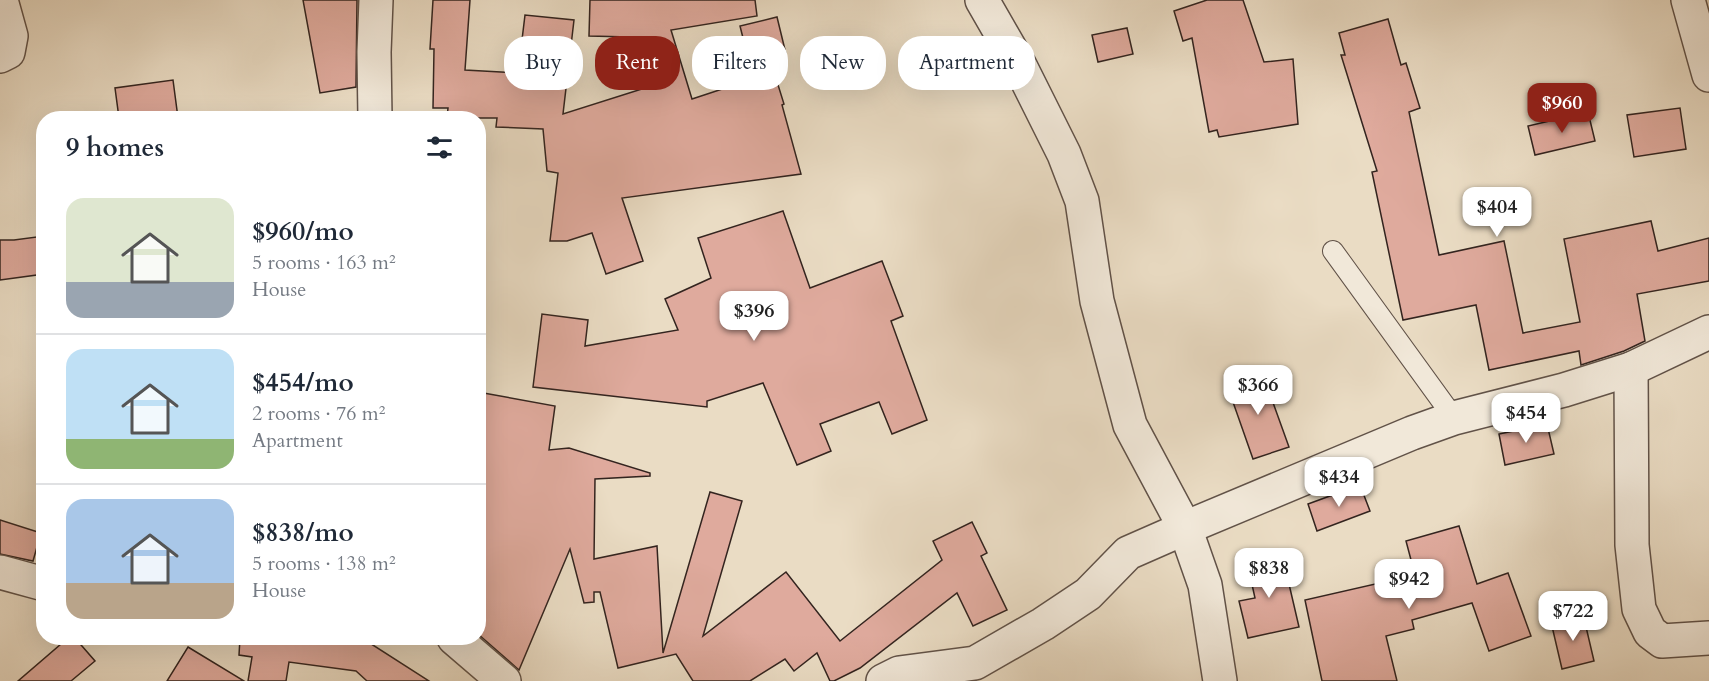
<!DOCTYPE html>
<html lang="en">
<head>
<meta charset="utf-8">
<style>
	body { margin:0; font-family:Cardo,serif; background:#f6f6f7; color:#1f2937; height:100vh; display:flex; flex-direction:column; font-size:22px; white-space:nowrap }
	* { box-sizing:border-box; margin:0 }
	p { font-size:20px; color:#747a83 }
	.icon { flex:none; width:33px; height:33px; fill:none; stroke:currentColor; stroke-width:2; stroke-linecap:round; stroke-linejoin:round }
	.map { position:relative; flex:1; overflow:hidden }
	.drawer { position:absolute; left:36px; top:111px; width:450px; height:534px; display:flex; flex-direction:column; background:#fff; border-radius:24px; box-shadow:0 6px 24px #0002 }
	.drawer>* { flex:none }
	.guide { position:absolute; left:504px; top:36px; width:570px; height:54px; display:flex; gap:12px }
	.price { position:absolute; translate:-50% -51px; padding:0 14px; border-radius:12px; background:#fff; color:#222; font-size:20px; line-height:39px; filter:drop-shadow(0 2px 3px #0008) }
	.price::after { content:''; position:absolute; left:50%; top:36px; width:18px; height:14px; margin-left:-9px; background:inherit; clip-path:polygon(0 0,100% 0,50% 100%) }
	.price.active { background:#8f2418; color:#fff }
	ul { padding:0; list-style:none }
	li { display:flex; align-items:center; gap:18px; height:150px; padding:0 30px }
	li+li { border-top:2px solid #e0e1e3 }
	li span { display:grid; place-items:center; flex:none; width:168px; height:120px; border-radius:18px; color:#555 }
	li>.icon { margin-inline-start:auto }
	span .icon { width:72px; height:72px; fill:#fffc; stroke-width:1 }
	li b { font-size:26px }
	h2 { display:flex; justify-content:space-between; align-items:center; height:72px; padding:0 30px; font-size:26px }
	.tag { padding:0 21px; border-radius:24px; background:#fff; box-shadow:0 6px 24px #0002; font-size:21px; line-height:54px }
	.tag.active { background:#8f2418; color:#fff }
	.map>svg:first-child { display:block }
</style>
</head>
<body>
<div class="map">
<svg width="1709" height="681" viewBox="0 0 1709 681">
	<rect width="100%" height="100%" fill="#eadcc4"/>
	<filter id="stains"><feTurbulence type="fractalNoise" baseFrequency=".00333" numOctaves="4"/><feColorMatrix values="0 0 0 0 .2 0 0 0 0 .09 0 0 0 0 .02 0 0 0 .5 -.17"/></filter>
	<radialGradient id="worn" r=".72"><stop offset=".6" stop-color="#630" stop-opacity="0"/><stop offset="1" stop-color="#630" stop-opacity=".3"/></radialGradient>
	<g fill="#dfaa9d" stroke="#33241f" stroke-width="1.5">
		<path d="M303,0H357L356,87L320,93Z"/>
		<path d="M433,0H470L465,70L518,73L525,15L574,20L563,114L645,88L630,37L589,36L590,0H755L757,16L671,30L692,99L774,72L784,104L782,105L801,174L622,198L643,261L606,274L592,233L567,241H550L558,173L547,171L543,129L496,127L497,118H447L448,108H433L434,49H430Z"/>
		<path d="M1207,0H1243L1264,62L1293,59L1298,124L1219,137L1217,130L1209,132L1192,38L1183,41L1174,11Z"/>
		<path d="M777,17L786,54L749,62L740,26Z"/>
		<path d="M1388,19L1401,65L1406,63L1420,108L1409,112L1439,255L1504,241L1523,333L1580,322L1564,239L1651,221L1658,251L1709,238V281L1637,294L1645,341L1624,351L1581,365L1579,351L1489,370L1476,305L1403,320L1372,172L1377,171L1341,55H1345L1339,33Z"/>
		<path d="M1127,28L1133,54L1098,62L1092,35Z"/>
		<path d="M173,80L178,118H119L115,88Z"/>
		<path d="M1680,108L1686,149L1634,157L1627,115Z"/>
		<path d="M1588,112L1595,141L1535,155L1528,126Z"/>
		<path d="M783,211L810,288L882,261L903,316L891,321L927,420L892,434L879,402L820,424L831,451L797,465L763,383L707,401V407L533,387L542,314L588,320L585,346L678,330L665,299L711,278L698,238Z"/>
		<path d="M44,236V274L0,280V240H14Z"/>
		<path d="M1262,372L1289,447L1253,459L1227,385Z"/>
		<path d="M478,392L555,406L549,450L569,448L650,473V476L595,479L594,559L657,546L663,653L710,492L742,501L703,636L786,572L840,641L942,560L933,541L972,522L987,553L981,556L1007,610L973,626L957,593L860,668L834,681H830L817,653L794,671L785,659L750,681H693L676,654L618,668L600,592H594V602L584,603L570,549L519,670L478,634Z"/>
		<path d="M1547,424L1554,454L1505,465L1499,434Z"/>
		<path d="M1360,485L1370,511L1317,531L1308,504Z"/>
		<path d="M0,520L41,533L33,561L0,554Z"/>
		<path d="M1459,526L1477,584L1508,573L1531,636L1489,651L1472,603L1412,620L1414,629L1386,636L1397,681H1322L1305,600L1415,575L1406,541Z"/>
		<path d="M1282,554L1299,627L1248,638L1239,601L1255,598L1247,562Z"/>
		<path d="M1583,614L1594,661L1562,669L1551,622Z"/>
		<path d="M68,638H75L95,661L71,681H18Z"/>
		<path d="M240,638H362L429,681H367L356,671L289,662L286,681H248L252,657L239,655Z"/>
		<path d="M188,647L244,681H167Z"/>
	</g>
	<g fill="none" stroke-linecap="round" stroke-linejoin="round">
		<g stroke="#615248" stroke-width="22">
			<path id="service" d="M1333,251L1454,418"/>
		</g>
		<g stroke="#615248" stroke-width="36">
			<g id="minor">
				<path d="M982,0L1020,66L1064,154L1082,201L1097,301L1130,425L1185,528L1205,585L1220,681"/>
				<path d="M1688,0L1709,75"/>
				<path d="M0,56L8,52L11,36L1,0"/>
				<path d="M375,118L374,52L376,0"/>
				<path d="M1631,369L1632,545L1639,609L1650,632L1662,641L1709,638"/>
				<path d="M0,572L44,584"/>
				<path d="M454,638L504,681"/>
				<path d="M883,681L899,673L975,663L1043,624L1088,594L1128,553L1185,528L1412,433L1454,418L1564,390L1631,369L1709,332"/>
			</g>
		</g>
		<use href="#service" stroke="#f1e8d9" stroke-width="20"/>
		<use href="#minor" stroke="#f1e8d9" stroke-width="33"/>
	</g>
	<rect width="100%" height="100%" filter="url(#stains)"/>
	<rect width="100%" height="100%" fill="url(#worn)"/>
</svg>
<b class="price active" style="left:1562px;top:134px">$960</b>
<b class="price" style="left:1497px;top:238px">$404</b>
<b class="price" style="left:754px;top:342px">$396</b>
<b class="price" style="left:1258px;top:416px">$366</b>
<b class="price" style="left:1526px;top:444px">$454</b>
<b class="price" style="left:1339px;top:508px">$434</b>
<b class="price" style="left:1269px;top:599px">$838</b>
<b class="price" style="left:1409px;top:610px">$942</b>
<b class="price" style="left:1573px;top:642px">$722</b>
<div class="guide">
<a class="tag">Buy</a>
<a class="tag active">Rent</a>
<a class="tag">Filters</a>
<a class="tag">New</a>
<a class="tag">Apartment</a>
</div>
<section class="drawer">
<h2>9 homes<svg class="icon" aria-label="filters" viewBox="0 0 24 24"><path d="M4 7h16M4 17h16"/><circle cx="9" cy="7" r="2"/><circle cx="15" cy="17" r="2"/></svg></h2>
<ul>
<li><span style="background:linear-gradient(#dfe7d0 70%,#9aa5b1 0)"><svg class="icon" aria-label="home" viewBox="0 0 24 24"><path d="M3 11l9-7 9 7M6 9v11h12V9"/></svg></span><div><b>$960/mo</b><p>5 rooms · 163 m²</p><p>House</p></div></li>
<li><span style="background:linear-gradient(#bfe0f5 75%,#8fb573 0)"><svg class="icon" aria-label="home" viewBox="0 0 24 24"><path d="M3 11l9-7 9 7M6 9v11h12V9"/></svg></span><div><b>$454/mo</b><p>2 rooms · 76 m²</p><p>Apartment</p></div></li>
<li><span style="background:linear-gradient(#a9c7e8 70%,#b9a48a 0)"><svg class="icon" aria-label="home" viewBox="0 0 24 24"><path d="M3 11l9-7 9 7M6 9v11h12V9"/></svg></span><div><b>$838/mo</b><p>5 rooms · 138 m²</p><p>House</p></div></li>
</ul>
</section>
</div>
</body>
</html>
